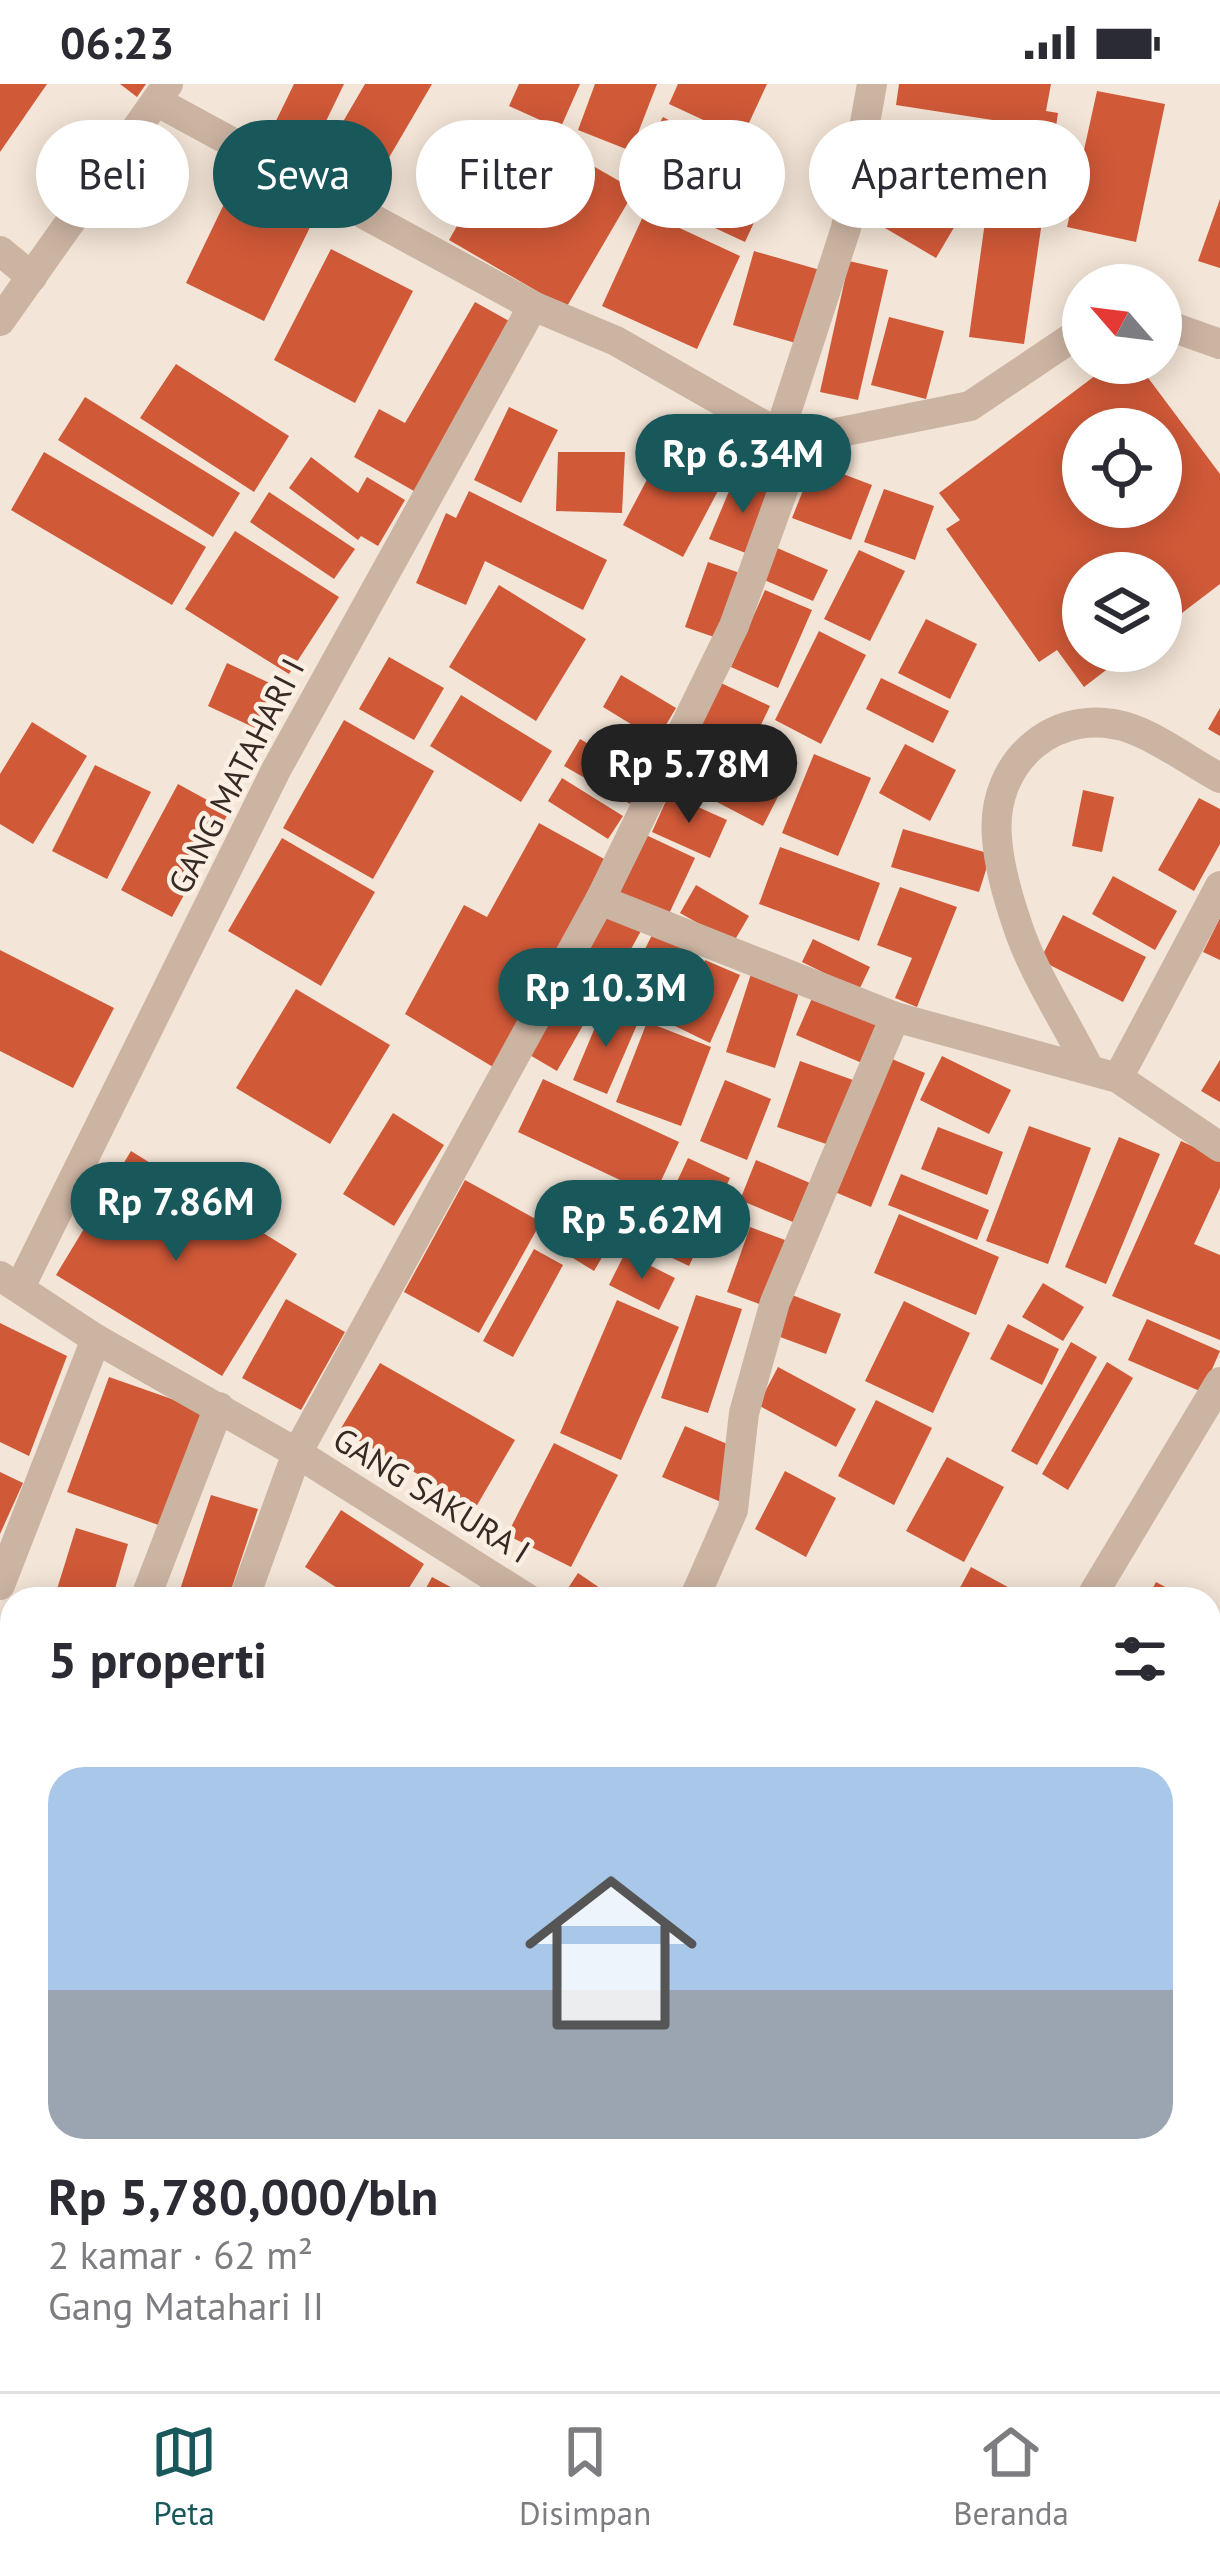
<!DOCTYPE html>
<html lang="id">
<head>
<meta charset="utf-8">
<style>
	body { margin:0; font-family:"PT Sans",sans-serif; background:#f7f7f7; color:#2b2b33; height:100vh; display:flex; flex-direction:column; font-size:45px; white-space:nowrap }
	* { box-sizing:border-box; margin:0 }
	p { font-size:39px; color:#7c7c81 }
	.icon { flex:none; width:66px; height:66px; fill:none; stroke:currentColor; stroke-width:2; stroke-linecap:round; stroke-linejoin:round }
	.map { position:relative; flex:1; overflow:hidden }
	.side { position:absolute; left:0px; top:1503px; width:1221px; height:804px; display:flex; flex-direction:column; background:#fff; border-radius:36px 36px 0 0; box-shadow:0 6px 30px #0003 }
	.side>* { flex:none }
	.hud { position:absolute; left:36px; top:36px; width:1149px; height:108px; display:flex; gap:24px }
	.needle { width:78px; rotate:298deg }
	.fabs { position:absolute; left:1062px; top:180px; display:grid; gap:24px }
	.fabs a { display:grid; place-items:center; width:120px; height:120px; border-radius:50%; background:#fff; box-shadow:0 6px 30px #0003; font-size:60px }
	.price { position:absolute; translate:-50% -102px; padding:0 27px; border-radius:42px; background:#18585b; color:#fff; font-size:39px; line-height:78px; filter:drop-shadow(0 3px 6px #0008) }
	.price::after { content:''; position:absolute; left:50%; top:72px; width:36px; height:27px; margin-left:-18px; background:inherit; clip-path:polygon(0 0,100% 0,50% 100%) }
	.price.selected { background:#222; color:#fff }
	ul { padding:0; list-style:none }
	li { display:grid; align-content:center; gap:24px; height:636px; padding:0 48px }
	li+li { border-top:3px solid #e1e1e2 }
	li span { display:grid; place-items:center; height:372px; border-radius:36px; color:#555 }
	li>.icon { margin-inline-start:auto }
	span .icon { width:216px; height:216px; fill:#fffc; stroke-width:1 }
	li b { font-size:51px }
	h2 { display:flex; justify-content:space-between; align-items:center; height:144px; padding:0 48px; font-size:51px }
	.pill { padding:0 42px; border-radius:54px; background:#fff; box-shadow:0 6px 30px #0003; font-size:42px; line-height:108px }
	.pill.selected { background:#18585b; color:#fff }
	.status { display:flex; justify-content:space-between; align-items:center; height:84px; padding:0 60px; background:#fff; direction:ltr }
	.status svg { height:33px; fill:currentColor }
	.tab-bar { display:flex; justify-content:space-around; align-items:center; height:168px; border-top:3px solid #e1e1e2; background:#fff; font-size:33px; color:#7c7c81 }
	.tab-bar a { display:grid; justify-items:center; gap:6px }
	.tab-bar .selected { color:#18585b }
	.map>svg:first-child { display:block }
</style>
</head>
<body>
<div class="status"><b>06:23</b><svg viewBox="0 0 49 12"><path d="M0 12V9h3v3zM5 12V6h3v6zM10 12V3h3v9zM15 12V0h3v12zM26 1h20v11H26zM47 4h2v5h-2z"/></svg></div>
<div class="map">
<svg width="1220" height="2307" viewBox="0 0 1220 2307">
	<rect width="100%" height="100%" fill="#f3e5d7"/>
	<path fill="#b5c396" d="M1220,2238V2307H1078L1085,2295H1209V2239Z"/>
	<g fill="#d05938" fill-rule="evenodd">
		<path d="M0,0H47L0,68Z"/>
		<path d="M120,0H146L137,13Z"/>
		<path d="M294,0H344L313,64L273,43Z"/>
		<path d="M365,0H432L373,101L323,72Z"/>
		<path d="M519,0H580L560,45L509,22Z"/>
		<path d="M595,0H657L631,67L578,46Z"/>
		<path d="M678,0H767L742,54L669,20Z"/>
		<path d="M899,0H1051L1046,27L1058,29L1024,260L969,253L999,37L896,21Z"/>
		<path d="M1097,7L1165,20L1136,158L1067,143Z"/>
		<path d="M663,33L717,62L686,119L632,89Z"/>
		<path d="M516,38L635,106L566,224L449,156Z"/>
		<path d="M735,64L779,84L745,158L702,138Z"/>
		<path d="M906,68L975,108L936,174L868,134Z"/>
		<path d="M237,93L316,131L264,237L186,199Z"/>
		<path d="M1220,115V184L1198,177Z"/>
		<path d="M645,128L740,172L697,265L602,222Z"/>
		<path d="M331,165L413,207L355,319L274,276Z"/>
		<path d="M754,167L820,186L799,260L733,241Z"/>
		<path d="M849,177L888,186L858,316L820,308Z"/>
		<path d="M475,218L511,238L414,407L354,373L379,325L405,339Z"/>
		<path d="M889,233L944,247L926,315L871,301Z"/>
		<path d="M1112,279H1137L1220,390V500L1161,545V489H1083V567H1131L1084,603L1057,566L1039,578L946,445L960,436L939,409ZM1083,345H1161V423H1083Z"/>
		<path d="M176,280L289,352L254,408L140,334Z"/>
		<path d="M85,313L240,409L213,453L58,356Z"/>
		<path d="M509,323L558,346L521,419L474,396Z"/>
		<path d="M678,337L738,369L683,473L623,441Z"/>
		<path d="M44,368L206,463L172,521L11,426Z"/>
		<path d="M558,368H625L622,429L556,427Z"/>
		<path d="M311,373L358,409L367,393L405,416L378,462L361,452L358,456L289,404Z"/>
		<path d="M814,379L872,401L851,456L792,434Z"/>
		<path d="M735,393L776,411L751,471L709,455Z"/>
		<path d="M884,405L934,422L915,476L864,458Z"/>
		<path d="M469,407L607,476L583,526L485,477L466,521L416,499L446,429L456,434Z"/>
		<path d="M269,408L355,465L334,495L250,438Z"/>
		<path d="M235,447L339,513L289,590L185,525Z"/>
		<path d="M775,463L828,486L813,517L762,495Z"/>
		<path d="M859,466L905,487L870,557L824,535Z"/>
		<path d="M708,478L740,489L717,554L685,543Z"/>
		<path d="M499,501L586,555L536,637L449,583Z"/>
		<path d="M765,506L812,526L778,604L731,583Z"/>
		<path d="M926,535L977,560L950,615L898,589Z"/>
		<path d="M819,547L866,571L821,660L775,636Z"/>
		<path d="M389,573L444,604L414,656L359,625Z"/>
		<path d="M227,579L274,601L255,644L208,622Z"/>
		<path d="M621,591L676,624L657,656L603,623Z"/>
		<path d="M881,594L949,627L933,659L866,625Z"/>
		<path d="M721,599L770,622L748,668L699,646Z"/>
		<path d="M461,611L552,667L521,718L430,662Z"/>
		<path d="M1220,624V652L1208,645Z"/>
		<path d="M344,636L434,687L373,795L283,744Z"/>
		<path d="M32,638L87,672L33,760L0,740V690Z"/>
		<path d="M580,655L646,693L630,720L564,682Z"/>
		<path d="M712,660L786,697L763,742L690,704Z"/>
		<path d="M905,660L956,686L930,737L879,709Z"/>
		<path d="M814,670L871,694L838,772L782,749Z"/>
		<path d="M95,681L151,708L107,795L52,767Z"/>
		<path d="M562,694L623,732L608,755L548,717Z"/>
		<path d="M178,700L229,728L172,833L121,806Z"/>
		<path d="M1083,706L1114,713L1102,768L1072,762Z"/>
		<path d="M669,710L727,736L710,774L652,748Z"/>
		<path d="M1199,714L1220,725V760L1194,807L1158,786Z"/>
		<path d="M539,739L606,776L493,983L405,930L464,821L487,833Z"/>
		<path d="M903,745L991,770L979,808L891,783Z"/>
		<path d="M646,751L695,774L668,832L619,808Z"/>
		<path d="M282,754L375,808L321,902L228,847Z"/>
		<path d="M780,763L880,799L859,857L759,820Z"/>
		<path d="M1113,792L1177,827L1155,866L1092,830Z"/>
		<path d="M696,801L749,832L733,859L680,829Z"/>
		<path d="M900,803L957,823L917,923L895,914L912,874L877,861Z"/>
		<path d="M606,825L642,845L602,918L565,897Z"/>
		<path d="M1063,831L1146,873L1123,918L1040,876Z"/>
		<path d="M1220,834V876L1203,868Z"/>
		<path d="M654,847L694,866L666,922L626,903Z"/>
		<path d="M813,855L870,883L859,906L802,878Z"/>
		<path d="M0,866L114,924L73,1004L0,967Z"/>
		<path d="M705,876L740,891L710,959L675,942Z"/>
		<path d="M752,887L801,902L775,984L726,968Z"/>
		<path d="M296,905L390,961L330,1060L236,1004Z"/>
		<path d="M562,911L591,927L557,987L528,970Z"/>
		<path d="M813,912L878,940L862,979L796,951Z"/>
		<path d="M604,922L639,936L607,1010L573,996Z"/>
		<path d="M647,938L711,963L681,1042L616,1018Z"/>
		<path d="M885,972L925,989L871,1123L830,1106Z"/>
		<path d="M942,972L1011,1006L989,1050L920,1016Z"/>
		<path d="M1220,976V1018L1201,1007Z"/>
		<path d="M800,977L853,996L829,1061L777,1043Z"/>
		<path d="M543,995L679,1058L654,1112L518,1048Z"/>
		<path d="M725,996L771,1015L747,1076L700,1057Z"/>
		<path d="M393,1029L444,1061L394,1142L343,1110Z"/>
		<path d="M1029,1042L1091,1064L1048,1180L986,1157Z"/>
		<path d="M938,1043L1003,1068L987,1111L921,1085Z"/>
		<path d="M1119,1053L1160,1070L1106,1200L1065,1183Z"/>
		<path d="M1181,1057L1220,1075V1104L1194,1160L1220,1171V1256L1112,1212Z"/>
		<path d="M131,1067L297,1170L222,1292L56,1191Z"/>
		<path d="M688,1074L730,1094L689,1182L647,1162Z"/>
		<path d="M756,1076L810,1099L793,1138L740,1116Z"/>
		<path d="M901,1090L989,1126L977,1156L888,1121Z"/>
		<path d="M465,1096L541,1138L479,1249L404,1208Z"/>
		<path d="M569,1106L622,1139L594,1187L540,1154Z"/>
		<path d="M899,1130L999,1173L976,1231L874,1189Z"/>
		<path d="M750,1143L785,1156L762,1221L727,1208Z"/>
		<path d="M534,1165L563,1181L513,1273L483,1257Z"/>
		<path d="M625,1169L675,1194L659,1226L609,1201Z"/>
		<path d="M1043,1199L1084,1223L1063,1257L1022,1233Z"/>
		<path d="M787,1209L841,1230L826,1270L772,1250Z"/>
		<path d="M696,1211L742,1225L708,1329L661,1314Z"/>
		<path d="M286,1215L345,1248L301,1326L242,1294Z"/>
		<path d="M617,1216L679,1243L621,1376L560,1349Z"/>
		<path d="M904,1217L970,1249L933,1329L865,1297Z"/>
		<path d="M1147,1235L1220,1267L1202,1308L1128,1276Z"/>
		<path d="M0,1239L67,1272L29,1372L0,1358Z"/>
		<path d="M1008,1240L1059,1265L1042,1301L990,1275Z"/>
		<path d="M1071,1258L1097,1273L1037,1381L1011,1367Z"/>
		<path d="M1107,1278L1133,1294L1068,1406L1042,1390Z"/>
		<path d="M380,1279L515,1356L476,1423L340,1346Z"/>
		<path d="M778,1283L856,1325L836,1363L758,1321Z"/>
		<path d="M109,1293L206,1327L164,1443L67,1408Z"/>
		<path d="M876,1316L932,1344L894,1421L838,1392Z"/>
		<path d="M685,1342L732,1362L721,1418L662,1393Z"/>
		<path d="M554,1359L618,1391L571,1483L507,1451Z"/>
		<path d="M947,1373L1004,1403L964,1478L906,1447Z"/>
		<path d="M785,1387L836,1414L806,1473L755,1445Z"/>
		<path d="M0,1388L23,1399L0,1450Z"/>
		<path d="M211,1411L258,1425L228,1515H177Z"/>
		<path d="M341,1426L424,1480L402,1515H354L305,1483Z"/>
		<path d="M76,1444L128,1460L112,1515L57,1505Z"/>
		<path d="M971,1483L1030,1515H954Z"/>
		<path d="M578,1489L616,1515H561Z"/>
		<path d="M432,1493L473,1515H420Z"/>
		<path d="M1156,1498L1188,1515H1147Z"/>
		<path d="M12,1608V1706L0,1701V1636Z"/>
		<path d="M1209,1642L1220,1647V1682L1209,1677Z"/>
		<path d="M1209,1685L1220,1690V1735L1209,1730Z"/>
		<path d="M10,1746H12V1789L1,1787Z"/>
		<path d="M1209,1787L1220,1794V1809L1209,1826Z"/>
		<path d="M1209,1921L1220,1932V1984L1209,1995Z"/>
		<path d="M0,1956L12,1961V2020L0,2015Z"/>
		<path d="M0,2032L12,2038V2108L0,2130Z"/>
		<path d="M30,2295H94L88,2307H23Z"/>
		<path d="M108,2295H119L141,2307H102Z"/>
		<path d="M199,2295H363L372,2300L368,2307H193Z"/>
		<path d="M411,2295H513L528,2303L525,2307H405Z"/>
		<path d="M608,2295H719L744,2307H602Z"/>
	</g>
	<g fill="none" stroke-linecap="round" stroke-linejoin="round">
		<g stroke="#ccb4a2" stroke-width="30">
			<path d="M156,17L533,222L616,257L779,350L801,356L970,322L1083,246"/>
			<path d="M0,167L32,193"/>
			<path d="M0,237L168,0"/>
			<path d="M1161,239L1220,260"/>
			<path d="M779,350L846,144L872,0"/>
			<path d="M600,816L895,933L1118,994L1220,1063"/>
			<path d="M1088,983C1066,938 1034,891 1018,843C1009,817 999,782 997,754C990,676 1058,619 1132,645C1162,656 1192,679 1220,694"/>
			<path d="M1118,994L1220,802"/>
			<path d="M0,1192L96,1255L297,1369L528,1515"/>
			<path d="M20,1203L276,686L533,222"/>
			<path d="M0,1501L96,1255"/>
			<path d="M145,1515L219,1323"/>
			<path d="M244,1515L297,1369L600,816L734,542L801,356"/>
			<path d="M694,1515L733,1426L744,1329L775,1218L895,933"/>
			<path d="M1090,1515L1220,1298"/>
			<path d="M0,1893L12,1862"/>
			<path d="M0,2173L12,2141"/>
			<path d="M1209,2195L1220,2194"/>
			<path d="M0,2203L12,2211"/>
			<path d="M137,2295L155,2307"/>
			<path d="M1040,2307L1046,2295"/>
		</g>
	</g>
	<g text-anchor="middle" stroke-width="9" stroke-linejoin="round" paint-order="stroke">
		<g font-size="33" fill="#362a25" stroke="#fbefe4">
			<text transform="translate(236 692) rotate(-63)" y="12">GANG MATAHARI I</text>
			<text transform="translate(432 1411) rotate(32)" y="12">GANG SAKURA I</text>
		</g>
	</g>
</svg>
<div class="fabs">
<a><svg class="needle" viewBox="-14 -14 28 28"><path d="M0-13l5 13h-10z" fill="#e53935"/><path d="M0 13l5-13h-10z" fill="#7c7c81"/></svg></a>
<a><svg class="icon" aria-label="locate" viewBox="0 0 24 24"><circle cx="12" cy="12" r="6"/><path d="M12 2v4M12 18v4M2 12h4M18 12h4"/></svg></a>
<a><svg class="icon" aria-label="layers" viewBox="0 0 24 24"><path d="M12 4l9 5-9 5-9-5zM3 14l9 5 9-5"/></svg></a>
</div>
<b class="price" style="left:743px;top:432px">Rp 6.34M</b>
<b class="price selected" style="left:689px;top:742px">Rp 5.78M</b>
<b class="price" style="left:606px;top:966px">Rp 10.3M</b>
<b class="price" style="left:176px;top:1180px">Rp 7.86M</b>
<b class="price" style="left:642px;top:1198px">Rp 5.62M</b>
<div class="hud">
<a class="pill">Beli</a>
<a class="pill selected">Sewa</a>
<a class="pill">Filter</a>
<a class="pill">Baru</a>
<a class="pill">Apartemen</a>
</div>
<section class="side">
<h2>5 properti<svg class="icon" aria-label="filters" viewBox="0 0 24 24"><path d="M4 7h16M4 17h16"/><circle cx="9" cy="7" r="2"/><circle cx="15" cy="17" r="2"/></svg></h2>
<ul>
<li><span style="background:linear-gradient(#a9c7e8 60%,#9aa5b1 0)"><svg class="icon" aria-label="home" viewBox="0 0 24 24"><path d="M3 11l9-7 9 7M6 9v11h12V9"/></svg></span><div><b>Rp 5,780,000/bln</b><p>2 kamar · 62 m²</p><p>Gang Matahari II</p></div></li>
</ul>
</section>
</div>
<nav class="tab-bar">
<a class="selected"><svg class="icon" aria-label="map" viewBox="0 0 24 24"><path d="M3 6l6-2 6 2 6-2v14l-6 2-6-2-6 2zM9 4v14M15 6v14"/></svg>Peta</a>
<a><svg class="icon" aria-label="saved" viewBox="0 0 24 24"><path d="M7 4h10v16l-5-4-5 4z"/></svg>Disimpan</a>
<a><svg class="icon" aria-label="home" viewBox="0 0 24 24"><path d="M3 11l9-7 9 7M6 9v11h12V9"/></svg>Beranda</a>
</nav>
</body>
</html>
